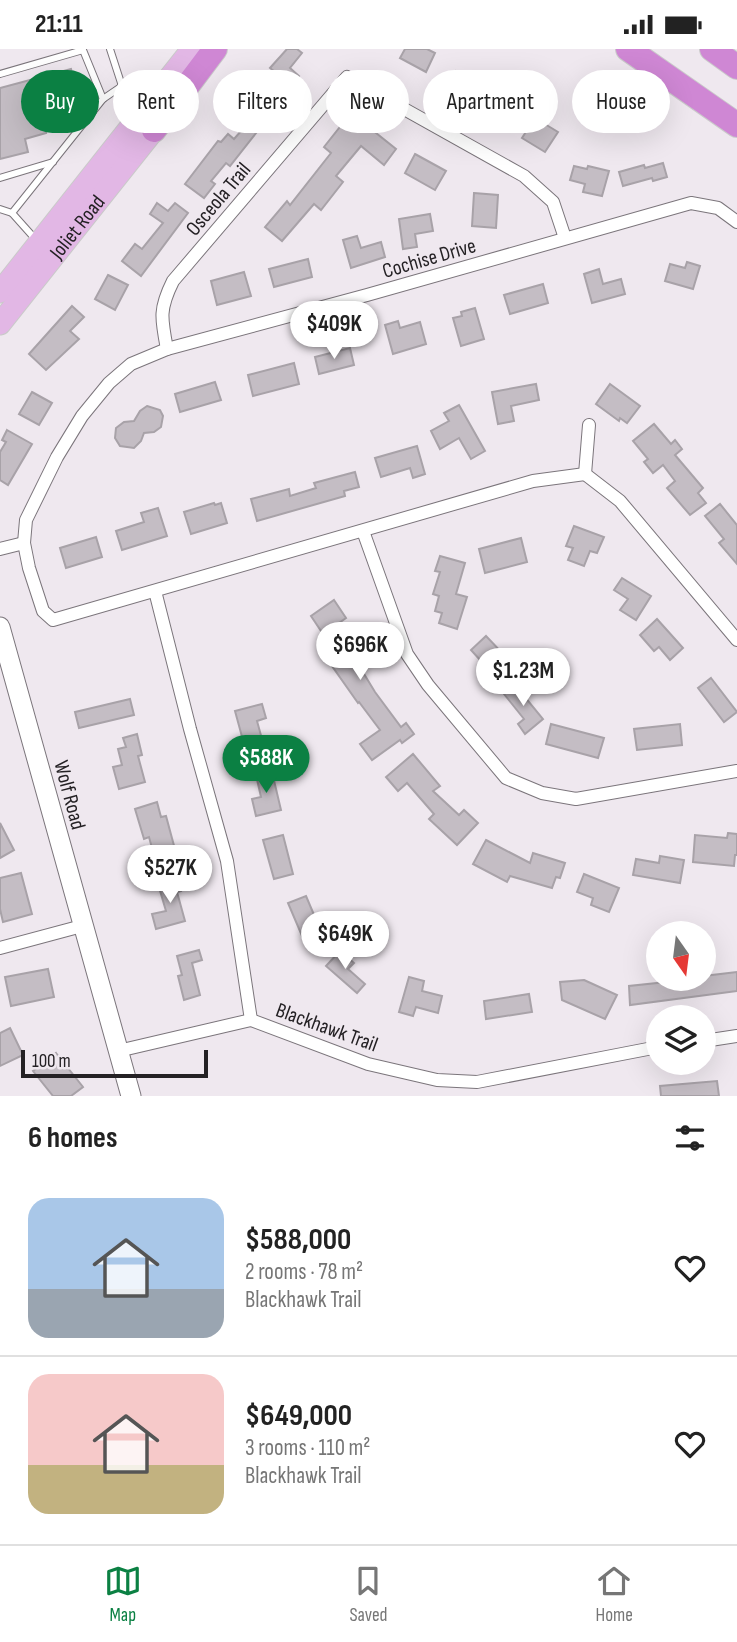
<!DOCTYPE html>
<html lang="en">
<head>
<meta charset="utf-8">
<style>
	body { margin:0; font-family:"Sofia Sans Condensed",sans-serif; background:#f2f2f2; color:#222; height:100vh; display:flex; flex-direction:column; font-size:26px; white-space:nowrap }
	* { box-sizing:border-box; margin:0 }
	p { font-size:23px; color:#767676 }
	.icon { flex:none; width:38px; height:38px; fill:none; stroke:currentColor; stroke-width:2; stroke-linecap:round; stroke-linejoin:round }
	.map { position:relative; height:1047px; overflow:hidden }
	.panel { display:flex; flex-direction:column; background:#fff; flex:1 }
	.panel>* { flex:none }
	.banner { position:absolute; left:21px; top:21px; width:696px; height:63px; display:flex; gap:14px }
	.needle { width:46px; rotate:166deg }
	.controls { position:absolute; left:646px; top:872px; display:grid; gap:14px }
	.controls a { display:grid; place-items:center; width:70px; height:70px; border-radius:50%; background:#fff; box-shadow:0 7px 28px #0002; font-size:35px }
	.scale { position:absolute; left:21px; bottom:18px; width:187px; box-sizing:border-box; padding-left:7px; border:4px solid #242124; border-top:0; font-size:19px; line-height:24px; white-space:nowrap; color:#242124; -webkit-text-stroke:5px #efe8ef; paint-order:stroke }
	.price { position:absolute; translate:-50% -60px; padding:0 16px; border-radius:24px; background:#fff; color:#222; font-size:23px; line-height:46px; filter:drop-shadow(0 2px 4px #0008) }
	.price::after { content:''; position:absolute; left:50%; top:42px; width:21px; height:16px; margin-left:-10px; background:inherit; clip-path:polygon(0 0,100% 0,50% 100%) }
	.price.current { background:#0b8043; color:#fff }
	ul { padding:0; list-style:none }
	li { display:flex; align-items:center; gap:21px; height:175px; padding:0 28px }
	li+li { border-top:2px solid #e0e0e0 }
	li span { display:grid; place-items:center; flex:none; width:196px; height:140px; border-radius:21px; color:#555 }
	li>.icon { margin-inline-start:auto }
	span .icon { width:84px; height:84px; fill:#fffc; stroke-width:1 }
	li b { font-size:30px }
	h2 { display:flex; justify-content:space-between; align-items:center; height:84px; padding:0 28px; font-size:30px }
	.tag { padding:0 24px; border-radius:32px; background:#fff; box-shadow:0 7px 28px #0002; font-size:24px; line-height:63px }
	.tag.current { background:#0b8043; color:#fff }
	.status { display:flex; justify-content:space-between; align-items:center; height:49px; padding:0 35px; background:#fff; direction:ltr }
	.status svg { height:19px; fill:currentColor }
	.dock { display:flex; justify-content:space-around; align-items:center; height:98px; border-top:2px solid #e0e0e0; background:#fff; font-size:19px; color:#767676 }
	.dock a { display:grid; justify-items:center; gap:4px }
	.dock .current { color:#0b8043 }
	.map>svg:first-child { display:block }
</style>
</head>
<body>
<div class="status"><b>21:11</b><svg viewBox="0 0 49 12"><path d="M0 12V9h3v3zM5 12V6h3v6zM10 12V3h3v9zM15 12V0h3v12zM26 1h20v11H26zM47 4h2v5h-2z"/></svg></div>
<div class="map">
<svg width="737" height="1047" viewBox="0 0 737 1047">
	<rect width="100%" height="100%" fill="#efe8ef"/>
	<g fill="#c4bdc4" stroke="#a8a2a8" stroke-width="2">
		<path d="M287,0H297L302,4L290,19L299,27L291,36L270,19Z"/>
		<path d="M405,0H427L435,4L426,23L400,9Z"/>
		<path d="M71,20L77,44L82,43L85,56L42,68L46,84L25,90L28,103L0,110V39Z"/>
		<path d="M456,22L491,41L498,28L526,44L511,69L498,61L492,73L477,64L479,60L445,42Z"/>
		<path d="M265,39L275,47L264,61L271,65L230,117L226,114L211,132L215,135L204,149L185,135L218,92L221,93L228,85L234,90L250,72L237,62L248,47L255,52Z"/>
		<path d="M351,64L396,100L384,116L361,97L336,127L343,133L321,161L314,155L282,192L265,178L287,152L290,156L331,104L324,98Z"/>
		<path d="M535,69L558,83L545,103L522,89Z"/>
		<path d="M415,105L446,122L435,141L405,124Z"/>
		<path d="M663,114L667,128L653,132L652,129L623,137L619,123L644,116L645,119Z"/>
		<path d="M574,117L587,120L588,117L609,122L602,147L583,143L585,135L570,131Z"/>
		<path d="M474,144L498,146L496,179L472,177Z"/>
		<path d="M157,154L168,162L175,154L188,164L141,227L122,212L135,195L142,200L163,174L150,165Z"/>
		<path d="M430,165L433,182L415,185L417,198L403,200L399,170Z"/>
		<path d="M357,187L361,199L381,193L385,208L351,219L343,191Z"/>
		<path d="M308,210L312,228L274,238L269,220Z"/>
		<path d="M687,213L700,217L693,240L665,232L670,215L685,219Z"/>
		<path d="M599,220L603,235L621,230L625,245L592,254L584,225Z"/>
		<path d="M244,223L251,247L217,256L211,232Z"/>
		<path d="M108,226L128,236L115,261L95,250Z"/>
		<path d="M543,235L548,254L510,265L504,246Z"/>
		<path d="M72,257L84,268L70,282L79,290L46,321L29,305Z"/>
		<path d="M475,259L484,290L461,297L453,269L462,267L461,263Z"/>
		<path d="M398,272L400,279L420,273L426,295L393,305L385,276Z"/>
		<path d="M350,299L354,316L319,325L315,308Z"/>
		<path d="M294,314L299,335L253,347L248,326Z"/>
		<path d="M215,333L221,351L180,363L175,345Z"/>
		<path d="M536,335L539,351L511,357L514,372L498,375L492,343Z"/>
		<path d="M610,335L640,357L627,374L620,369L619,372L596,355Z"/>
		<path d="M32,343L52,354L39,376L19,365Z"/>
		<path d="M459,356L485,402L471,410L459,389L440,400L431,382L449,372L444,364Z"/>
		<path d="M147,357L160,361L163,367L161,378L154,383L144,384L141,392L134,399L120,397L115,389L116,379L124,373L134,372L140,362Z"/>
		<path d="M654,375L671,395L675,391L682,400L675,406L703,439L698,444L706,454L690,466L667,439L675,432L663,416L653,424L644,413L648,410L633,392Z"/>
		<path d="M7,381L32,395L8,436L0,431V403L6,393L2,391Z"/>
		<path d="M417,397L425,425L413,429L410,419L381,428L375,409Z"/>
		<path d="M355,423L359,438L344,442L345,447L257,472L251,450L289,440L290,447L316,439L314,434Z"/>
		<path d="M214,454L215,456L221,454L227,474L191,485L184,463Z"/>
		<path d="M720,455L737,476V515L719,494L724,490L705,467Z"/>
		<path d="M158,459L167,487L122,501L116,482L144,473L141,464Z"/>
		<path d="M574,477L604,488L597,504L590,502L584,517L568,511L573,499L566,497Z"/>
		<path d="M96,488L102,508L66,519L60,499Z"/>
		<path d="M521,489L527,513L485,524L479,500Z"/>
		<path d="M440,507L465,514L456,545L467,548L457,580L439,574L442,564L435,562L439,547L433,545L440,523L435,522Z"/>
		<path d="M622,529L651,547L636,571L620,561L628,550L614,541Z"/>
		<path d="M334,551L346,569L339,574L357,601L362,597L369,608L358,615L375,643L401,678L406,674L414,685L402,694L400,691L372,711L360,695L380,681L359,653L358,654L332,617L341,612L311,567Z"/>
		<path d="M657,570L683,599L670,611L659,598L654,602L640,586Z"/>
		<path d="M486,587L504,606L508,603L521,617L508,629L498,619L492,624L471,601Z"/>
		<path d="M711,629L737,663L724,673L698,639Z"/>
		<path d="M519,633L528,643L524,647L543,670L525,685L518,675L524,670L504,645Z"/>
		<path d="M130,650L134,666L79,679L75,663Z"/>
		<path d="M262,655L266,669L257,672L265,701L247,706L235,662Z"/>
		<path d="M551,675L604,689L598,709L546,695Z"/>
		<path d="M680,675L682,696L637,701L634,680Z"/>
		<path d="M137,685L142,706L138,707L145,733L119,740L113,718L122,716L118,700L126,698L123,689Z"/>
		<path d="M413,705L440,737L433,742L459,766L464,761L478,774L457,796L429,770L434,765L407,734L398,742L386,728Z"/>
		<path d="M272,723L281,761L256,767L252,750L261,748L256,726Z"/>
		<path d="M157,753L161,768L166,767L176,804L155,810L149,788L144,790L135,760Z"/>
		<path d="M0,774L14,801L0,809Z"/>
		<path d="M728,784L737,785V806H735L734,817L693,813L695,786L727,789Z"/>
		<path d="M283,786L293,825L274,830L263,791Z"/>
		<path d="M486,791L530,814L533,804L565,814L560,829L556,828L552,839L510,827L507,833L473,815Z"/>
		<path d="M660,807L684,811L680,834L633,826L636,810L659,814Z"/>
		<path d="M21,824L32,865L3,873L0,860V829Z"/>
		<path d="M584,825L619,839L609,863L591,856L593,849L577,843Z"/>
		<path d="M178,830L181,842L177,843L185,872L156,880L152,865L166,862L158,835Z"/>
		<path d="M306,847L323,887L305,894L288,854Z"/>
		<path d="M199,901L202,911L192,914L200,946L184,951L178,927L182,926L177,907Z"/>
		<path d="M340,902L354,914L348,920L365,935L357,944L326,917Z"/>
		<path d="M48,920L54,948L11,957L5,928Z"/>
		<path d="M737,923V942L630,956L629,937L695,930L704,929V927Z"/>
		<path d="M409,928L424,932L422,942L442,947L438,964L416,958L413,967L399,963Z"/>
		<path d="M584,931L617,946L605,970L562,951L560,933Z"/>
		<path d="M529,945L532,963L486,970L484,952Z"/>
		<path d="M10,979L23,1006L0,1017V984Z"/>
		<path d="M56,1004L83,1038L71,1047H53L33,1022Z"/>
		<path d="M717,1032L719,1047H661L660,1037Z"/>
	</g>
	<g fill="none" stroke-linecap="round" stroke-linejoin="round">
		<g stroke="#7b757b" stroke-width="8">
			<g id="lane">
				<path d="M110,0L122,37L136,63"/>
				<path d="M0,25L83,1L103,50"/>
				<path d="M0,129L53,113"/>
				<path d="M0,160L12,164"/>
				<path d="M37,192L12,164L103,50L122,37"/>
			</g>
		</g>
		<g stroke="#7b757b" stroke-width="14">
			<g id="street">
				<path d="M167,300C161,269 159,260 173,232L347,28L524,127L553,153L565,189"/>
				<path d="M585,425L533,432L53,571L43,562L29,519L24,494L26,471L57,408L82,367L109,334L131,315L167,300L367,246L691,154L718,159L737,173"/>
				<path d="M585,425L620,452L737,591"/>
				<path d="M585,425L589,376"/>
				<path d="M363,482L407,605L428,636L506,729L542,744L576,750L737,722"/>
				<path d="M0,500L24,494"/>
				<path d="M155,542L190,680L227,812L251,971"/>
				<path d="M0,899L82,877"/>
				<path d="M251,971L368,1015L437,1031L477,1033L658,998"/>
				<path d="M704,992L737,987"/>
				<path d="M118,1002L251,971"/>
			</g>
		</g>
		<g stroke="#7b757b" stroke-width="21">
			<path id="secondary" d="M0,578L131,1047"/>
		</g>
		<g stroke="#cacaca" stroke-width="23">
			<g id="primary">
				<path d="M0,243L192,0"/>
				<path id="s1" d="M0,275L154,81"/>
			</g>
		</g>
		<g stroke="#cacaca" stroke-width="26">
			<g id="highway">
				<path d="M628,0L737,76"/>
				<path d="M712,0L737,18"/>
				<path d="M154,81L215,0"/>
			</g>
		</g>
		<use href="#lane" stroke="#fff" stroke-width="6"/>
		<use href="#street" stroke="#fff" stroke-width="12"/>
		<use href="#secondary" stroke="#fff" stroke-width="19"/>
		<use href="#primary" stroke="#e2b7e5" stroke-width="21"/>
		<use href="#highway" stroke="#cf87d4" stroke-width="24"/>
	</g>
	<g text-anchor="middle" stroke-width="5" stroke-linejoin="round" paint-order="stroke">
		<g font-size="21" fill="#242124" stroke="#efe8ef">
			<text transform="translate(218 150) rotate(-50)" y="7">Osceola Trail</text>
			<text dy="7" stroke="none"><textPath href="#s1" startOffset="124">Joliet Road</textPath></text>
			<text transform="translate(429 209) rotate(-16)" y="7">Cochise Drive</text>
			<text transform="translate(70 746) rotate(75)" y="7">Wolf Road</text>
			<text transform="translate(327 978) rotate(20)" y="7">Blackhawk Trail</text>
		</g>
	</g>
</svg>
<div class="controls">
<a><svg class="needle" viewBox="-14 -14 28 28"><path d="M0-13l5 13h-10z" fill="#e53935"/><path d="M0 13l5-13h-10z" fill="#767676"/></svg></a>
<a><svg class="icon" aria-label="layers" viewBox="0 0 24 24"><path d="M12 4l9 5-9 5-9-5zM3 14l9 5 9-5"/></svg></a>
</div>
<div class="scale">100 m</div>
<b class="price" style="left:334px;top:312px">$409K</b>
<b class="price" style="left:360px;top:633px">$696K</b>
<b class="price" style="left:523px;top:659px">$1.23M</b>
<b class="price current" style="left:266px;top:746px">$588K</b>
<b class="price" style="left:170px;top:856px">$527K</b>
<b class="price" style="left:345px;top:922px">$649K</b>
<div class="banner">
<a class="tag current">Buy</a>
<a class="tag">Rent</a>
<a class="tag">Filters</a>
<a class="tag">New</a>
<a class="tag">Apartment</a>
<a class="tag">House</a>
</div>
</div>
<section class="panel">
<h2>6 homes<svg class="icon" aria-label="filters" viewBox="0 0 24 24"><path d="M4 7h16M4 17h16"/><circle cx="9" cy="7" r="2"/><circle cx="15" cy="17" r="2"/></svg></h2>
<ul>
<li><span style="background:linear-gradient(#a9c7e8 65%,#9aa5b1 0)"><svg class="icon" aria-label="home" viewBox="0 0 24 24"><path d="M3 11l9-7 9 7M6 9v11h12V9"/></svg></span><div><b>$588,000</b><p>2 rooms · 78 m²</p><p>Blackhawk Trail</p></div><svg class="icon" aria-label="heart" viewBox="0 0 24 24"><path d="M12 20l-8-8c-3-5 5-10 8-4 3-6 11-1 8 4z"/></svg></li>
<li><span style="background:linear-gradient(#f6c9c9 65%,#c2b280 0)"><svg class="icon" aria-label="home" viewBox="0 0 24 24"><path d="M3 11l9-7 9 7M6 9v11h12V9"/></svg></span><div><b>$649,000</b><p>3 rooms · 110 m²</p><p>Blackhawk Trail</p></div><svg class="icon" aria-label="heart" viewBox="0 0 24 24"><path d="M12 20l-8-8c-3-5 5-10 8-4 3-6 11-1 8 4z"/></svg></li>
</ul>
</section>
<nav class="dock">
<a class="current"><svg class="icon" aria-label="map" viewBox="0 0 24 24"><path d="M3 6l6-2 6 2 6-2v14l-6 2-6-2-6 2zM9 4v14M15 6v14"/></svg>Map</a>
<a><svg class="icon" aria-label="saved" viewBox="0 0 24 24"><path d="M7 4h10v16l-5-4-5 4z"/></svg>Saved</a>
<a><svg class="icon" aria-label="home" viewBox="0 0 24 24"><path d="M3 11l9-7 9 7M6 9v11h12V9"/></svg>Home</a>
</nav>
</body>
</html>
